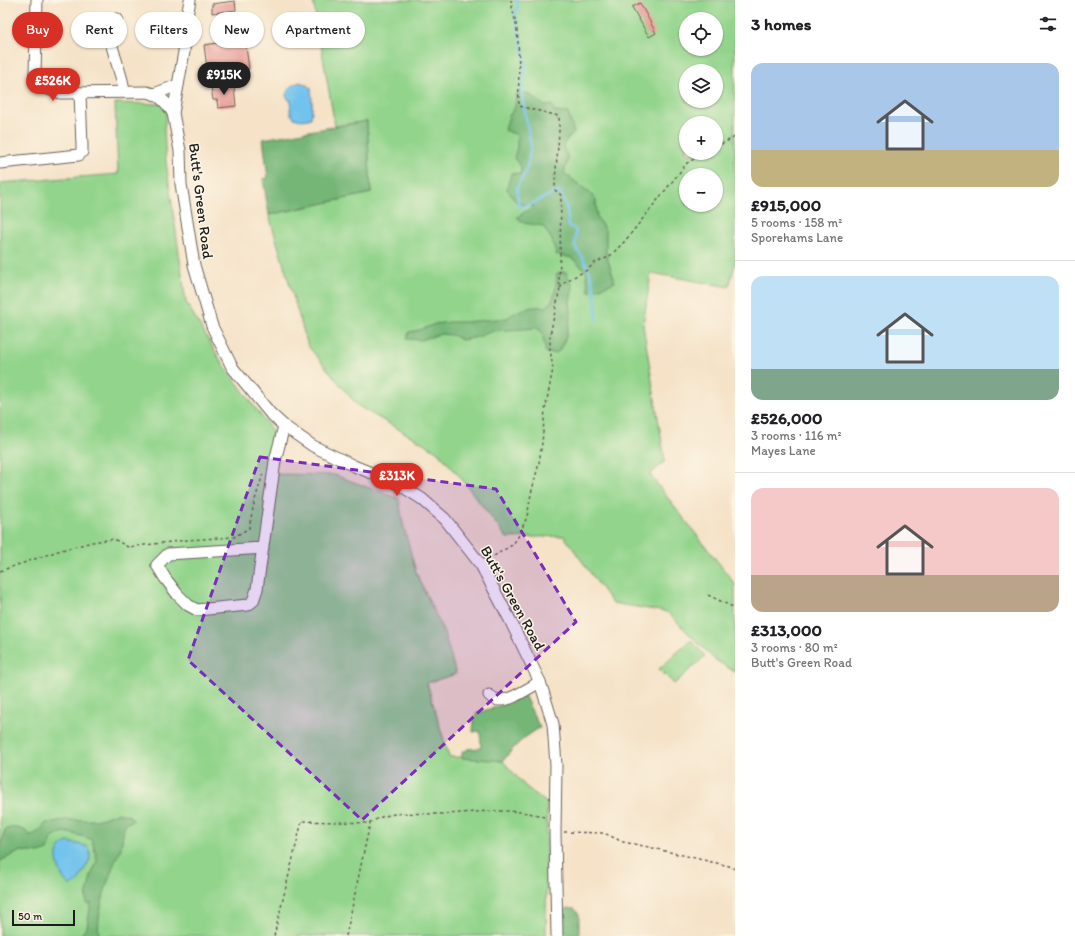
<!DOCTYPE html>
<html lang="en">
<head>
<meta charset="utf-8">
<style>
	body { margin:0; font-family:Itim,sans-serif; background:#f2f2f2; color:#202124; height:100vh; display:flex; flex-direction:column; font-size:15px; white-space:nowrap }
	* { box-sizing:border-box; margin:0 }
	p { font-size:13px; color:#757577 }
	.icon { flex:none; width:22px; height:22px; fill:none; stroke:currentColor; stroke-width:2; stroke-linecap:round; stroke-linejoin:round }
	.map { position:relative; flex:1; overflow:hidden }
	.sheet { display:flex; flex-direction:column; background:#fff; width:340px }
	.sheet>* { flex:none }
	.banner { position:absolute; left:12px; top:12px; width:380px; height:36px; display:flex; gap:8px }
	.controls { position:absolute; left:679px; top:12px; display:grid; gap:8px }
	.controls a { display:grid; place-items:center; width:44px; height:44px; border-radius:50%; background:#fff; box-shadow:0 1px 3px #0004; font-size:20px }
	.scale { position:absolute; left:12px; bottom:10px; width:63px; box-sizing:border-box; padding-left:4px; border:2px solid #1c1c1c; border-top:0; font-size:11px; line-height:14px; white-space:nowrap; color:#1c1c1c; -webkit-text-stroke:3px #fcf5e5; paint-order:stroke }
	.price { position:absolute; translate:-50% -34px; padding:0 9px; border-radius:14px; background:#d93025; color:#fff; font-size:13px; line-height:26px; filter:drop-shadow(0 1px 2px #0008) }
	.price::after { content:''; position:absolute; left:50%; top:24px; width:12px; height:9px; margin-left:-6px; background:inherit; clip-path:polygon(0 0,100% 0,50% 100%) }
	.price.selected { background:#222; color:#fff }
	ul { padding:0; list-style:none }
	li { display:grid; align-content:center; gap:8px; height:212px; padding:0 16px }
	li+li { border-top:1px solid #e0e0e0 }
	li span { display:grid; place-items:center; height:124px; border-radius:12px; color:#555 }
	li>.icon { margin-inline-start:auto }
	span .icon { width:72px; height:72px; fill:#fffc; stroke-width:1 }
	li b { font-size:17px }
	h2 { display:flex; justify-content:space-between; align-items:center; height:48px; padding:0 16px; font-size:17px }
	.chip { padding:0 14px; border-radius:18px; background:#fff; box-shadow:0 1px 3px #0004; font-size:14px; line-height:36px }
	.chip.selected { background:#d93025; color:#fff }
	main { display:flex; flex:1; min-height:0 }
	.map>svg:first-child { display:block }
</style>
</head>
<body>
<main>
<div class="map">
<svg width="735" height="936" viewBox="0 0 735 936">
	<rect width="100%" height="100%" fill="#fcf5e5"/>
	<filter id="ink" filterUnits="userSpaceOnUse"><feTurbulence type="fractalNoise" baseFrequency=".025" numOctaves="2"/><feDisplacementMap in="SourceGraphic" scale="8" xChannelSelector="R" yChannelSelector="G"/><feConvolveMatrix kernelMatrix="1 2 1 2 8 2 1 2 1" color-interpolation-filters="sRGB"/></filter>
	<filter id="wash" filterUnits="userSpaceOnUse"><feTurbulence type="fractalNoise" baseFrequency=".012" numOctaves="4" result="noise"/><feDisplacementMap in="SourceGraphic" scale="16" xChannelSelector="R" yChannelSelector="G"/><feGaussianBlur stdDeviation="0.9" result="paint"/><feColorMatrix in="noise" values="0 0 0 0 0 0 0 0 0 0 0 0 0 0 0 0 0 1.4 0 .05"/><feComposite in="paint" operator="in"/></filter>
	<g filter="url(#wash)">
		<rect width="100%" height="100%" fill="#f5e2c7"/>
		<g fill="#92d48b" stroke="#577854" fill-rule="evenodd">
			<path d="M313,0H735V264L729,287L651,273L643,325L665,461L650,475L735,584V672L714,659L667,612L612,603L564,536L507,538L460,477L437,451L358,406L308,346L269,215L371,193L367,121L335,126ZM686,19H716V49H686ZM686,71H716V101H686ZM686,123H716V153H686ZM686,175H716V205H686Z"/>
			<path d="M115,103L168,104L164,129L166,162L186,302L219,358L273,432L270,474L335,475L399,499L403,524L416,572L444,633L456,674L427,683L449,757H468L503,761L525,786L547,803L546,936H0V183L118,174Z"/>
			<path d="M691,640L705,656L674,684L659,669Z"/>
		</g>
		<g fill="#75b677" stroke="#48694a">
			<path d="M528,93L545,106L552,105L555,112L568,113L574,133L567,139L563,146L568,158L564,173L590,193L596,200L597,217L606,232V254L615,282L589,292L586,271L572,258L556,254L552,240L543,226L524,223L517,217L534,206L517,203L507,189L511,173L521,174V167L514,158L517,147V135L505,130L509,116L515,107L516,94Z"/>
			<path d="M367,121L371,193L269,215L263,179L268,178L263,139Z"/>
			<path d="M566,272L573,287L570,301L571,314L566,337L559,351L556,353H546L542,332L537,328L494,331L474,338L462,340L452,335L440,334L421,340L407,339L409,332L420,330L435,324L450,322H466L507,318C520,308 531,306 547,307C556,298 556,286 557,273Z"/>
			<path d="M524,695L540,728C524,736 514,747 503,761L462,758V751H467V749L481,748L480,731L473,732L474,719L477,713L508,703Z"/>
			<path d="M117,813L128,815L134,820L125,824C123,832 122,844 120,851C117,858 113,865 111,872C105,888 96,919 99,936H80L87,927L91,903L87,905L86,898L91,876L97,861L94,847L91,839L74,834L63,832L52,838L48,850L39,853L21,851L0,861C0,850 1,841 5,830L13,827L24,830L30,835C38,834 41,829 46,823L65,820H94L103,818Z"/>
			<path d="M567,908L575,909L579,915V936H559C559,926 558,916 567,908Z"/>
		</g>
		<g fill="#71c2ed" stroke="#466f84">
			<path d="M300,82L305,84L311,88C312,98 313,108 311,118C303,121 292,121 290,111C290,107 291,104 291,100H289L286,96C288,87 291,85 300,82Z"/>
			<path d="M67,842L87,846L90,852V859L77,883L70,885C62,881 54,860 58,851C60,847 63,844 67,842Z"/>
		</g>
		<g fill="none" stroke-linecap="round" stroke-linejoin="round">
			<path stroke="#71c2ed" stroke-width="2.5" d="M516,0L518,6L515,13L526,63L521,90L531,146L527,168L517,187L518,206C533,208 546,193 560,192C567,203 568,213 568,225L576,230L575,247C594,271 595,289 597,319"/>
		</g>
		<g id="blocks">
			<g fill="#e69692">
				<path d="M235,1L236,10L212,13V4Z"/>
				<path d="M640,3L656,33L649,37L632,7Z"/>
				<path d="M245,39L249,69L208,76L204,45Z"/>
				<path d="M234,85L236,106L218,108L217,100H213L211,87Z"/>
			</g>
		</g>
	</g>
	<g filter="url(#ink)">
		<use href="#blocks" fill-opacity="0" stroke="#686158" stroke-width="1"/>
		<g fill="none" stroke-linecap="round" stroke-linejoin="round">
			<g stroke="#686158" stroke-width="13">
				<g id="minor">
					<path d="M37,0L35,73L42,87L61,93L147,92C160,95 166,102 173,113"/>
					<path d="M190,0L187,16L184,52L173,113L180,151L181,184L194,265L212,326L232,367L270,413L284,426L313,446L354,466L397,483L422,499L445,519L481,565L510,620L540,682L553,724L556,765L555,833L557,936"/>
					<path d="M117,19L112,30L111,43L122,80L124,92"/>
					<path d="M154,94L178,85"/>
					<path d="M0,163L79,155L82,152V146L80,93"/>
					<path d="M263,548L168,554L157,565L165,578L178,595L188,605L197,610L248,605L253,601L257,589L275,461L284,426"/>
					<path d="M489,695C492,698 495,700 500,700C511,701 530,687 540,682"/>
				</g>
			</g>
			<g stroke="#686158" stroke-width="1.5" stroke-dasharray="3 3" stroke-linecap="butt">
				<path d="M716,147L735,137"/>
				<path d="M560,288L566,281L587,270L596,262L609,257L625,241L687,163L705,153"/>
				<path d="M489,559L512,545L517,539L527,517L531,494L539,463L542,443L545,410L553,369L550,349V335L560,288L559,277L560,260L561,195L555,190C555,165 560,141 559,116L519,106C518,81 520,56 517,31C516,20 512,10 511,0"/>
				<path d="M0,571L58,551L92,542L114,539L128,547L187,540L234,537L249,528L254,503L263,474"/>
				<path d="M708,595L735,608"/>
				<path d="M564,832L604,833L623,842L644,846L729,866L735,869"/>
				<path d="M274,936L302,821L370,823C376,819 382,816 390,815C400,812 424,814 436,814C473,814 511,805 547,818"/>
				<path d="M346,936L370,823"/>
			</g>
			<use href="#minor" stroke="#fff" stroke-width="11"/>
		</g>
	</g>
	<path fill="#7b2cbf" fill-opacity="0.2" stroke="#7b2cbf" stroke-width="3" stroke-dasharray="8 5" stroke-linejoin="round" d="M260,457L496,489L576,622L362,820L188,660Z"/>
	<g text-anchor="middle" stroke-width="3" stroke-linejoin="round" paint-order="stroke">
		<g font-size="15" fill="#1c1c1c" stroke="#fcf5e5">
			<text transform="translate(201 201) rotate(83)" y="5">Butt's Green Road</text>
			<text transform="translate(513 598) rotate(61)" y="5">Butt's Green Road</text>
		</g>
	</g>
</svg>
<div class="controls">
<a><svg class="icon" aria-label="locate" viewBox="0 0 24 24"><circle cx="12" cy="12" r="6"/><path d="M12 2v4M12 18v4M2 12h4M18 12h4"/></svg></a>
<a><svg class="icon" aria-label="layers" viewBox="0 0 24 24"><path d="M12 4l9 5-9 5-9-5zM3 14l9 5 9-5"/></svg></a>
<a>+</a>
<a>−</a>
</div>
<div class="scale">50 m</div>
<b class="price selected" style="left:224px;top:96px">£915K</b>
<b class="price" style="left:53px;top:102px">£526K</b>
<b class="price" style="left:397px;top:497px">£313K</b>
<div class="banner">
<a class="chip selected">Buy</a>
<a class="chip">Rent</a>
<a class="chip">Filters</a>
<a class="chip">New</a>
<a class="chip">Apartment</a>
</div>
</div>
<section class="sheet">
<h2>3 homes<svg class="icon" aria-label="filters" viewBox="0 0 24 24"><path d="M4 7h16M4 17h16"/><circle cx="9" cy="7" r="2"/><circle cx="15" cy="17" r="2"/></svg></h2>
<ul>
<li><span style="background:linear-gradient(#a9c7e8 70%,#c2b280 0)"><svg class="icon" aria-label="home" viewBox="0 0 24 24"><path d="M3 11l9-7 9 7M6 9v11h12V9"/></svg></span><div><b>£915,000</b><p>5 rooms · 158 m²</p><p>Sporehams Lane</p></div></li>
<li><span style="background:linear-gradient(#bfe0f5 75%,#7fa58c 0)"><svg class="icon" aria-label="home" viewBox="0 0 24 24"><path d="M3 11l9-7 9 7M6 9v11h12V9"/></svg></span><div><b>£526,000</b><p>3 rooms · 116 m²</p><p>Mayes Lane</p></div></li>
<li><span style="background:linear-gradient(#f6c9c9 70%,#b9a48a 0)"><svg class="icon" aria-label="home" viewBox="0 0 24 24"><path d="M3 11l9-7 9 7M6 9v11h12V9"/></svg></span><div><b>£313,000</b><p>3 rooms · 80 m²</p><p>Butt's Green Road</p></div></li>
</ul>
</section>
</main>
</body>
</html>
